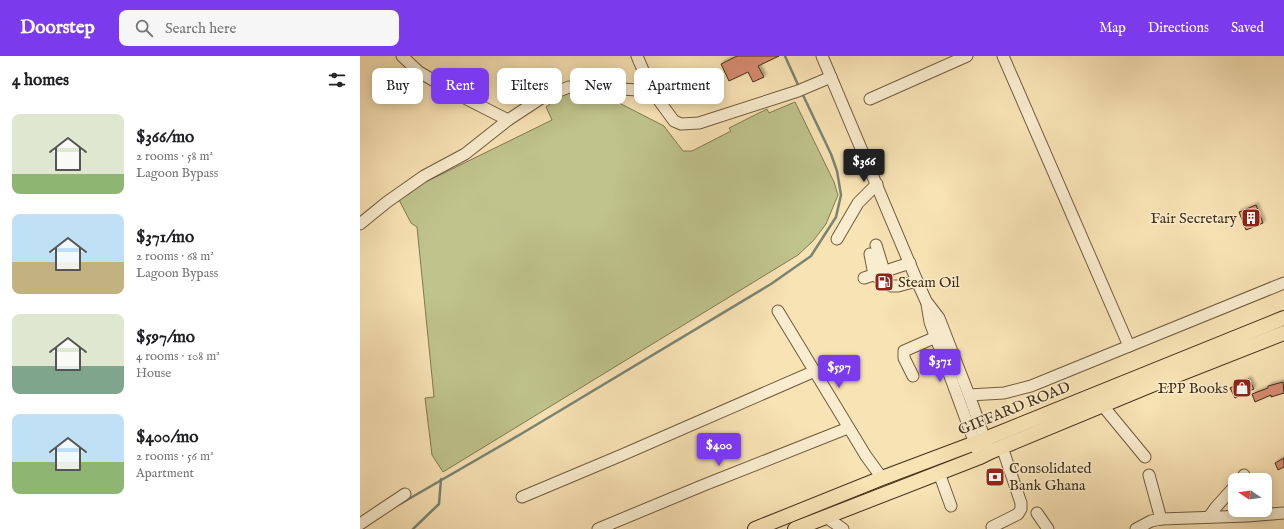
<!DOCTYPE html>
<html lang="en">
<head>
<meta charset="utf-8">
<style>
	body { margin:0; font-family:"IM FELL English",serif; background:#f6f6f6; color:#202124; height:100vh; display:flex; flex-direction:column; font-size:15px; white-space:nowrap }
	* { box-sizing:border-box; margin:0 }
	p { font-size:13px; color:#757577 }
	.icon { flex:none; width:22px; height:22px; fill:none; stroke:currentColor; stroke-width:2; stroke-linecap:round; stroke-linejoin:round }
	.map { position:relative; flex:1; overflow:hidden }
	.side { display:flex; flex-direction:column; background:#fff; width:360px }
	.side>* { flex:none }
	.hud { position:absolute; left:12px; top:12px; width:380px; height:36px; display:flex; gap:8px }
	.needle { width:26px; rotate:283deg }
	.fabs { position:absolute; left:868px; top:417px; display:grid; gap:8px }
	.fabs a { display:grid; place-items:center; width:44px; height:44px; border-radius:8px; background:#fff; box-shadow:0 2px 10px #0003; font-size:20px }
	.price { position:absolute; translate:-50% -34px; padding:0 9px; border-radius:4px; background:#7c3aed; color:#fff; font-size:13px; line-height:26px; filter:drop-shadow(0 1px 2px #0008) }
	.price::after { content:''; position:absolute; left:50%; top:24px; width:12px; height:9px; margin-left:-6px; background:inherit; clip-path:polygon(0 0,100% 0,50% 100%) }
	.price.current { background:#222; color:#fff }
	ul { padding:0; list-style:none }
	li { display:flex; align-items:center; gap:12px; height:100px; padding:0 12px }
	li span { display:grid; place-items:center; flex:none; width:112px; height:80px; border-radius:8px; color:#555 }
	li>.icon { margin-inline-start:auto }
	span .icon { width:48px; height:48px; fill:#fffc; stroke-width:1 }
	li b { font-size:17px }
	h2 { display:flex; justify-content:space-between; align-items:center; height:48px; padding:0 12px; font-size:17px }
	.pill { padding:0 14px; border-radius:8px; background:#fff; box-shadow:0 2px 10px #0003; font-size:14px; line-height:36px }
	.pill.current { background:#7c3aed; color:#fff }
	header { display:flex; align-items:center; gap:24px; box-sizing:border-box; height:56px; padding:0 20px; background:#7c3aed; color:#fff }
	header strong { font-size:19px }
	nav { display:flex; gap:22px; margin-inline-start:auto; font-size:14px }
	.search { width:280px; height:36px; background:#f6f6f6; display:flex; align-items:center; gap:10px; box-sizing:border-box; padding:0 14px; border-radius:8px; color:#757577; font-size:15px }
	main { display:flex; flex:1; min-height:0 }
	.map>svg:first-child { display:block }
</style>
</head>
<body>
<header>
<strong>Doorstep</strong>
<div class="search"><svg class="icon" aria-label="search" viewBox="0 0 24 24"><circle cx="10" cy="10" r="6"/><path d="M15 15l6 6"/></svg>Search here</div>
<nav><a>Map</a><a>Directions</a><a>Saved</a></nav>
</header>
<main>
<section class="side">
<h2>4 homes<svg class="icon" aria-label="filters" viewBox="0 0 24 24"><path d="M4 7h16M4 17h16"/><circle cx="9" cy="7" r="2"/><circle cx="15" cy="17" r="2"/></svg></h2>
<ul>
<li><span style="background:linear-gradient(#dfe7d0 75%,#8fb573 0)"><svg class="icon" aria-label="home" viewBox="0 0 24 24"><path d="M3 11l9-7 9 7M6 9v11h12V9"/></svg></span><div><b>$366/mo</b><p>2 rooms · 58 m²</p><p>Lagoon Bypass</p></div></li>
<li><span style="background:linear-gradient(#bfe0f5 60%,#c2b280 0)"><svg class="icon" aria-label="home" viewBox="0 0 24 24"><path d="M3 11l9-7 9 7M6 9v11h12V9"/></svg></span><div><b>$371/mo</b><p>2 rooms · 68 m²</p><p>Lagoon Bypass</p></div></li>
<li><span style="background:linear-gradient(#dfe7d0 65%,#7fa58c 0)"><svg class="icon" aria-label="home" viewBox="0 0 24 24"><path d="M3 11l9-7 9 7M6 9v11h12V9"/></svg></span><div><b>$597/mo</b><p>4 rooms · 108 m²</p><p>House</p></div></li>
<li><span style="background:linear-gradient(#bfe0f5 60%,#8fb573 0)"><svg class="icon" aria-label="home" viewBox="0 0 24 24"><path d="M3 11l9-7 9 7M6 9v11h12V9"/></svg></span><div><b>$400/mo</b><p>2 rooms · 56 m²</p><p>Apartment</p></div></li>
</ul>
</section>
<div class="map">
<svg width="924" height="473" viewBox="0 0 924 473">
	<defs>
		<filter id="shadow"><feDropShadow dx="2.5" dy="-2.5" stdDeviation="1" flood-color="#0004"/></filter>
	</defs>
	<rect width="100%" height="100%" fill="#f8e3b5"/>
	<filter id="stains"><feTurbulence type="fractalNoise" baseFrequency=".005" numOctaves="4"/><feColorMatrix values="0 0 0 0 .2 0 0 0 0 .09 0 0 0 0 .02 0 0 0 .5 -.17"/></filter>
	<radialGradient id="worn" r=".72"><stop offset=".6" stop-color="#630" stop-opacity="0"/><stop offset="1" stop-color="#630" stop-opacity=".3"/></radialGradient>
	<path fill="#bfc38c" stroke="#807950" d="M232,33L304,70L323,95H332L371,75L369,72L407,53L409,57L435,46L474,126L478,139L466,168L453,185L438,199L83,416L72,399L65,342L74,341L57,171L51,167L37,140L192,64L186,51L209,34Z"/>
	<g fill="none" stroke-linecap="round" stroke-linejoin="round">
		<g stroke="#798573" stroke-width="2.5">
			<path d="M425,0L439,31"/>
			<path d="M40,448L161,378L411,228L451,200L476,161L481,139L477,115L471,98L442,37"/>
			<path d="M53,473L79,448L81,423"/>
		</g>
	</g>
	<g fill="#d68b71" stroke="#422f15" filter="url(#shadow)">
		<path d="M377,0H419L398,10L404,21L393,26L388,16L369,25L361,8Z"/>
		<path d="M896,149L903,167L886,174L879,156Z"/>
		<path d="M889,323L894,333L875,342L870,332Z"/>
		<path d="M923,326L924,337L911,341V339L895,346L892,338L908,332V330Z"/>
		<path d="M924,402V411L918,414L915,407Z"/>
	</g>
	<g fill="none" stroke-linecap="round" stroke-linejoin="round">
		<g stroke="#705c3d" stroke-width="13">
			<g id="minor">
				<path d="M42,0L59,16L99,39L148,64"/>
				<path d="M277,0L292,35L314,65L321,68L339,67L438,35L471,21"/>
				<path d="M462,0L557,225L566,245L579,262L609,339L627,389"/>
				<path d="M643,0L769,290"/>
				<path d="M510,43L607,0"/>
				<path d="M0,168L27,146L64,120L105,98L148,64L183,41L209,31L238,30L262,33L292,35"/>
				<path d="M477,183L498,147L517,128"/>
				<path d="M516,189L524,215"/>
				<path d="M510,198L514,219L531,230H538L557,225"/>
				<path d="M504,222L550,207"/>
				<path d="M567,248L570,266L620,401"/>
				<path d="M418,255L506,400L522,422"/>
				<path d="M553,320L544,302V295L576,281"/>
				<path d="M609,339L644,337L671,330L924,227"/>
				<path d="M743,350L785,401"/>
				<path d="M579,417L591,450"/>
				<path d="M789,419L801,463"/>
				<path d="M881,424L884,419"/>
				<path d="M162,441L262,399L455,315"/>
				<path d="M677,457L688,473"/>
				<path d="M466,461L483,473"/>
				<path d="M849,461L856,451L875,430"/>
				<path d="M0,468L45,438"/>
				<path d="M632,471L658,458L661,453V447L642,391"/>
				<path d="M238,473L344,429L488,372"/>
				<path d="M776,473L791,465L801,463L887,460L924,457"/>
			</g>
		</g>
		<g stroke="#422f15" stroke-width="16">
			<g id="major">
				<path d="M395,473L522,422L615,387L924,262"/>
				<path d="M435,473L620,401L630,396L789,330L924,277"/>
			</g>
		</g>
		<use href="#minor" stroke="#faedcf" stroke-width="11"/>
		<use href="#major" stroke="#f8e3b5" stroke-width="14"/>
	</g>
	<defs>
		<g id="building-square" transform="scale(1)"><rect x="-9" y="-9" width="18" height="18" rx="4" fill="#8f2418" stroke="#faedcf"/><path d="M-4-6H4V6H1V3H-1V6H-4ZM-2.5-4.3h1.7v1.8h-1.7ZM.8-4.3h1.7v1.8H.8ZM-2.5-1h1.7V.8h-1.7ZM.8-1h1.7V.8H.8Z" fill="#fff"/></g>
		<g id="fuel-square" transform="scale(1)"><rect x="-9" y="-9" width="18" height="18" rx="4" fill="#8f2418" stroke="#faedcf"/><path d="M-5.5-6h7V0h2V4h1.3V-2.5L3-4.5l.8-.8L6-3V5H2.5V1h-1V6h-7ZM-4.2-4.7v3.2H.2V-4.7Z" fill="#fff"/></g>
		<g id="shop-square" transform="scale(1)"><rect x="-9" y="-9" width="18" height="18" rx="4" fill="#8f2418" stroke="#faedcf"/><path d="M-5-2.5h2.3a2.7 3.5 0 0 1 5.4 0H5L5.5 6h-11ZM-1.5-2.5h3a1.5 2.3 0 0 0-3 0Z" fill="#fff"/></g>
		<g id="bank-square" transform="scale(1)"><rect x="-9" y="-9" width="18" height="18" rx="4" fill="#8f2418" stroke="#faedcf"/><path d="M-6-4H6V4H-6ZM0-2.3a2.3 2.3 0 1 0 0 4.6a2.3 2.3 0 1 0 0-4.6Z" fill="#fff"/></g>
	</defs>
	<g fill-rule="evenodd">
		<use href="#building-square" x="891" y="162"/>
		<use href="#fuel-square" x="524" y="226"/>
		<use href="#shop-square" x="882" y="332"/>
		<use href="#bank-square" x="635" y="421"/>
	</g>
	<g text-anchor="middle" stroke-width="3" stroke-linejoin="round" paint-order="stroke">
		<g font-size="15" fill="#422f15" stroke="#faedcf" text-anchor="end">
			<text x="877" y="167">Fair Secretary</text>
			<text x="538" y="231" text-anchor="start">Steam Oil</text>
			<text x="868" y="337">EPP Books</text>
			<text x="649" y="417" text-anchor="start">Consolidated<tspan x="649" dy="17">Bank Ghana</tspan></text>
		</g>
		<g font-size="15" fill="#422f15" stroke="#faedcf">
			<text transform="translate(654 352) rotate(-22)" y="5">GIFFARD ROAD</text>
		</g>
	</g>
	<rect width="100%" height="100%" filter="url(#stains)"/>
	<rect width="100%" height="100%" fill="url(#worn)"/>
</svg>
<div class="fabs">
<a><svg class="needle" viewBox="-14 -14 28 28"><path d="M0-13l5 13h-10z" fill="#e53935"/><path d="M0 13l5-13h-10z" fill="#757577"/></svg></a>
</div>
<b class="price current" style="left:504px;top:127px">$366</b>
<b class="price" style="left:580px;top:327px">$371</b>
<b class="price" style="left:479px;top:333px">$597</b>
<b class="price" style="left:359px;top:411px">$400</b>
<div class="hud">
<a class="pill">Buy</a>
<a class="pill current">Rent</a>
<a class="pill">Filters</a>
<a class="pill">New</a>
<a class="pill">Apartment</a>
</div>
</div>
</main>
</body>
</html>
